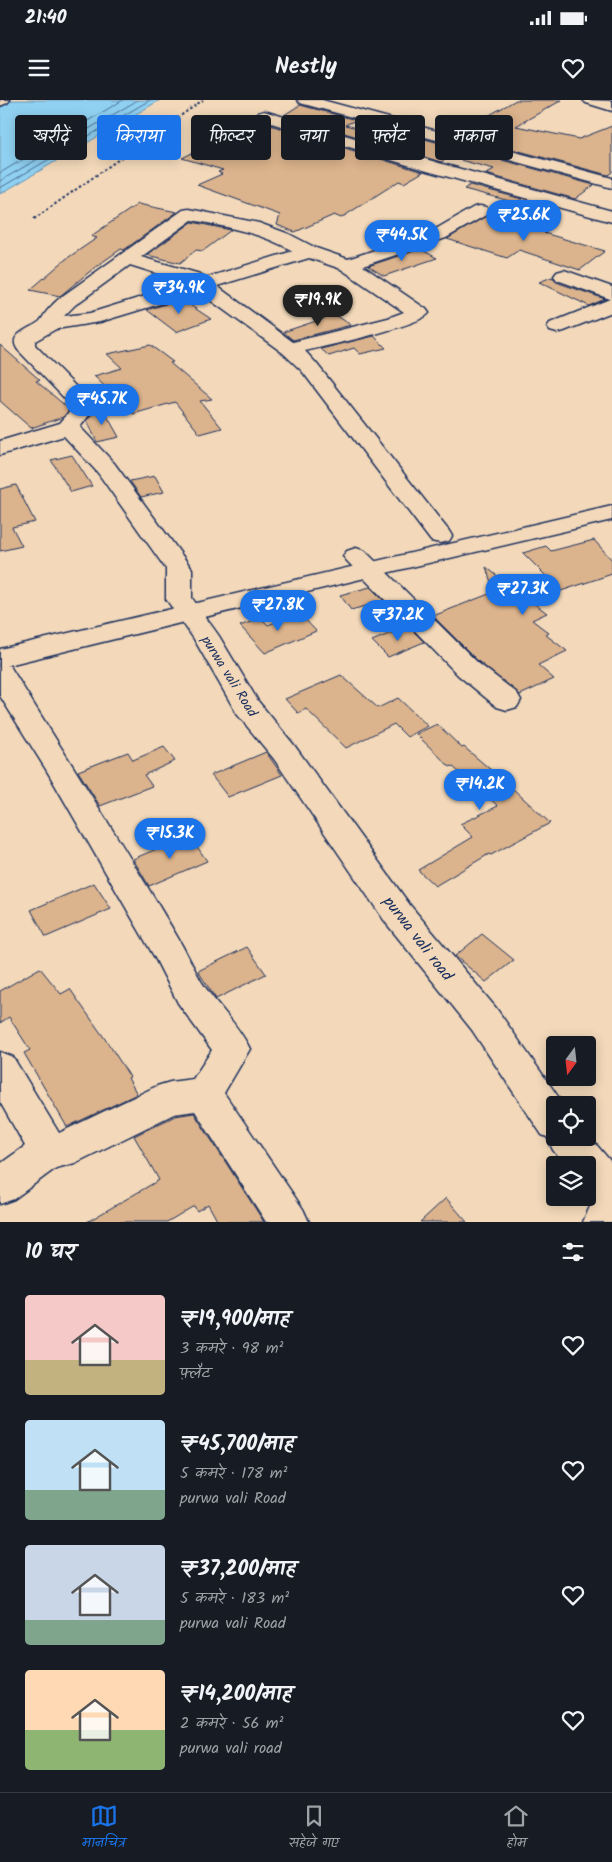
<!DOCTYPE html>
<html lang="hi">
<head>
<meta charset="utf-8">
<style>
	body { margin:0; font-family:Kalam,"Playpen Sans Deva",sans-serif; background:#242831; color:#f1f3f6; height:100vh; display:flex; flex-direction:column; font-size:19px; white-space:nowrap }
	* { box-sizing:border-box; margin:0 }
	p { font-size:16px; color:#9ea1a6 }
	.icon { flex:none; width:28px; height:28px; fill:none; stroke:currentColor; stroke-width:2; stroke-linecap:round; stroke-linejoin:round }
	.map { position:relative; height:1122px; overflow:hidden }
	.side { display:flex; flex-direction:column; background:#171b24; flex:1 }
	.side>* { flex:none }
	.top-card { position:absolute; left:15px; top:15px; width:582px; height:45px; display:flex; gap:10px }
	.needle { width:32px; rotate:195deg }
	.controls { position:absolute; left:546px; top:936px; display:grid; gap:10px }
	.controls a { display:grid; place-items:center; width:50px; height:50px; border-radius:5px; background:#171b24; box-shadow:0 2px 12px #0003; font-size:25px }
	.price { position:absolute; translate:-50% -42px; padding:0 11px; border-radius:18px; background:#1a73e8; color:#fff; font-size:16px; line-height:32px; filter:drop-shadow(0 1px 2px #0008) }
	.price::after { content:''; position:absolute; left:50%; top:30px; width:15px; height:11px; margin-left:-8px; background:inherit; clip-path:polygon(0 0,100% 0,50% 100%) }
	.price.on { background:#222; color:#fff }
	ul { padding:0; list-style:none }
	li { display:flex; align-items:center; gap:15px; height:125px; padding:0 25px }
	li span { display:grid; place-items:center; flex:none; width:140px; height:100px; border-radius:5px; color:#555 }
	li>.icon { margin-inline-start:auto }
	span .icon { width:60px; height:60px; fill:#fffc; stroke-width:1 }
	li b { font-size:21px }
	h2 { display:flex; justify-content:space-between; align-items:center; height:60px; padding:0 25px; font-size:21px }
	.pill { padding:0 18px; border-radius:5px; background:#171b24; box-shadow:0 2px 12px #0003; font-size:18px; line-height:45px }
	.pill.on { background:#1a73e8; color:#fff }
	.status { display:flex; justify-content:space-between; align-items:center; height:35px; padding:0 25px; background:#171b24; direction:ltr }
	.status svg { height:14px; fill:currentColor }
	header { display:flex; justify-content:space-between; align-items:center; height:65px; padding:0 25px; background:#171b24; font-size:22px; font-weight:700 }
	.dock { display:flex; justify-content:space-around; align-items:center; height:70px; border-top:1px solid #363941; background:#171b24; font-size:14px; color:#9ea1a6 }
	.dock a { display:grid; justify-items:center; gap:2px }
	.dock .on { color:#1a73e8 }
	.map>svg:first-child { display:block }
</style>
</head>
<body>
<div class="status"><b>21:40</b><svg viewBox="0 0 49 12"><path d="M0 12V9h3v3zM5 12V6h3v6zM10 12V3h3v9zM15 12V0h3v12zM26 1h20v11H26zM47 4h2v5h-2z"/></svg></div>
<header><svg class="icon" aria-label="menu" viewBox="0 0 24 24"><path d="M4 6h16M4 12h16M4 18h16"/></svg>Nestly<svg class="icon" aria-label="heart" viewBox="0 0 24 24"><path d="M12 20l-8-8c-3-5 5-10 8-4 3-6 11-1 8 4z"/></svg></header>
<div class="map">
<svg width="612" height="1122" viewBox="0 0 612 1122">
	<rect width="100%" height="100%" fill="#f3d9ba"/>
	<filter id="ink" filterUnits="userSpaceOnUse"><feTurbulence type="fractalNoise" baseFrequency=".02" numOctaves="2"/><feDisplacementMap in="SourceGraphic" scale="10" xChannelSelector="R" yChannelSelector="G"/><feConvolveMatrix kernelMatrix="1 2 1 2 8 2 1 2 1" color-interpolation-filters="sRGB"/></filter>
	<g filter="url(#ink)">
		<path fill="#90d1f1" stroke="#6190b6" d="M13,0H160L0,94V7Z"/>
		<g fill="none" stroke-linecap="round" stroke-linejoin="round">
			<g stroke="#4a7099" stroke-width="1">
				<path d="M0,73L123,0"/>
				<path d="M0,81L138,0"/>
				<path d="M0,88L150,0"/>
			</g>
		</g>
		<g fill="#dbb38c" stroke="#1b2f5e">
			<path d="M516,0H562L516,26L579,39L612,26V72L608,75L456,34Z"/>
			<path d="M300,5L356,20L345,25L415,42L421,38L594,85L575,99L486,74L494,69L449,57L441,62L284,15Z"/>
			<path d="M256,20L257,21L423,72L404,83L399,81L341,118L334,115L295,132L277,125L280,115L197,85L222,74L218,72L223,70L182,58L202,48L199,47Z"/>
			<path d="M470,85L522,99L517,103L464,89Z"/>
			<path d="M138,104L177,112L124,150L121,149L94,168L60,196L30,190L66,159L97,138L91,136Z"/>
			<path d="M488,115L546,132L544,133L605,151L580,170L519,150L507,158L447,139Z"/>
			<path d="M192,122L231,130L203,151L196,150L180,163L147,155Z"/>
			<path d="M420,149L437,158L384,176L368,166Z"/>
			<path d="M552,177L556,182L605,199L589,206L539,182Z"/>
			<path d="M181,199L211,219L176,232L147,210Z"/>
			<path d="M328,210L351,225L293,240L283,232L325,218L323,216Z"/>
			<path d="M374,236L386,248L360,254L354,248L329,256L321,249Z"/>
			<path d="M0,245L40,280L36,281L68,308L69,310L63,317L31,328L0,301Z"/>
			<path d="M150,245L173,262L170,263L212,299L200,301L222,328L200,334L175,302L133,314L94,276L122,268L107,254Z"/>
			<path d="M102,307L119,337L97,342L87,321L95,310Z"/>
			<path d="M72,355L92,386L71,392L51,360Z"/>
			<path d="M155,376L164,392L141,397L130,381Z"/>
			<path d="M16,385L35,422L12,427L22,446L0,451V389Z"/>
			<path d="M594,440L612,460V474L531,501L547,513L532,520L549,533L546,535L567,551L538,565L554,579L520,595L479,562L433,516L494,492L486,467L514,489L548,478L523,453L546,446L551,451Z"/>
			<path d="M370,487L384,501L351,510L340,495Z"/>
			<path d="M299,513L316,531L265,553L240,526L261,518L268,525Z"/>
			<path d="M408,526L424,542L388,557L372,541Z"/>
			<path d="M341,575L378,608L398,598L428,626L407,637L394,624L346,648L306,609L298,613L285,599Z"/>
			<path d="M437,624L462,648L464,647L511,687L550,723L491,755L489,754L435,786L418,770L473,737L460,724L498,706L452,666L450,667L416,634Z"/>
			<path d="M164,647L175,661L144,675L152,686L100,706L78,671L128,652L133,660Z"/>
			<path d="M266,652L282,675L228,697L211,675Z"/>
			<path d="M189,735L207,761L149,786L133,759Z"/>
			<path d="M94,783L111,809L46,837L31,810Z"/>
			<path d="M482,834L514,860L486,882L455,856Z"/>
			<path d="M247,847L266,874L216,899L198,871Z"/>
			<path d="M40,868L61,894L70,889L112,949L130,977L128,978L137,994L67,1027L24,953L30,950L9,917L0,923V891Z"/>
			<path d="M194,1013L264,1122H218L208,1104L197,1111L194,1106L167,1122H87L159,1080L134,1036L175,1016Z"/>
			<path d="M446,1098L467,1122H420Z"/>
		</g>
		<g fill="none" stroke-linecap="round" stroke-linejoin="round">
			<g stroke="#1b2f5e" stroke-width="3">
				<g id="minor">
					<path d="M0,0H10L7,3L0,6Z"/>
					<path d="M297,0H322L612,78V88L300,3Z"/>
					<path d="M583,0L612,1V11L586,3Z"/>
					<path d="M264,11L439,63L612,111V122L427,71L258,19L256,16L258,13Z"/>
					<path d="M480,106L486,107L489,111L486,115L446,138L363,166L426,209L429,213C420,226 326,246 305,251L316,263L449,431L452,436L449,441L440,443L431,441L302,271L283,253L199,192L100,222L56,229L35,241V245L89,300L93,310L80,327L114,363L192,469V498L219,536L258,601L294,645L410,805L496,908L564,1005H555V1038H588V1035L612,1063V1109L598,1104L588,1091V1065H565L553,1050L547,1037L542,1035L472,930L386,823L274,659L237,614L194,539L166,499V469L98,373L64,336L0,355V341L60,323L71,310L68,302L18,250C6,234 31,229 40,221C43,218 44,214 47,211C51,206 56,201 61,197L183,110L189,109L259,123L289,134L316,148L348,159L434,130L474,107ZM192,120C228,127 261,133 293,151L205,178L200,174L141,157ZM309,158L341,169L404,212L388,218L293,242L217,186ZM130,165L187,183L90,213L64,216L75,205Z"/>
					<path d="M564,170L612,187V212L564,231L557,233L550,231L547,227L550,223L610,199L557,180L554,176L557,172Z"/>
					<path d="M356,448L365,451L478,563L517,593L521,600L517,607L507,610L497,607L458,575L347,461L343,456L347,451Z"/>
					<path d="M0,563L10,566C66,656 124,746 178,838C186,852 193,867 201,881C216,905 238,924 250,949L224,993L303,1109L309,1122H266L195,1011L174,1014L75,1063L56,1068L14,1099L0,1104V1064L25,1046L0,1002V952L13,957L59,1033L157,986L170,982L193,979L212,950L178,903L155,858L47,671L0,596Z"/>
				</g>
			</g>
			<g stroke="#1b2f5e" stroke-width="3">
				<g id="major">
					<path d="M612,406V420L369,477L0,567V549Z"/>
					<path d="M612,1084V1122H583L598,1089Z"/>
				</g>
			</g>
			<path stroke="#1b2f5e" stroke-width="2" stroke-dasharray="2.5 2.5" stroke-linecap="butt" d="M34,119L203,0"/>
			<use href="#minor" fill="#f3d9ba" fill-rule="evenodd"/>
			<use href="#major" fill="#f3d9ba" fill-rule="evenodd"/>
		</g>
	</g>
	<g text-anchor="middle" stroke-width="4" stroke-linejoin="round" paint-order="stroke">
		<g font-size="14" fill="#1b2f5e" stroke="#f3d9ba">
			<text transform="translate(230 576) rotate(58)" y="5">purwa vali Road</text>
		</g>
		<g font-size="16" fill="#1b2f5e" stroke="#f3d9ba">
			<text transform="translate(419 838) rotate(52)" y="6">purwa vali road</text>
		</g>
	</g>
</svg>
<div class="controls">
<a><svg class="needle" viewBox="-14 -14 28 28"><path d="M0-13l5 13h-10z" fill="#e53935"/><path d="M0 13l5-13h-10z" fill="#9ea1a6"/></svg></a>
<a><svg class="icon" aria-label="locate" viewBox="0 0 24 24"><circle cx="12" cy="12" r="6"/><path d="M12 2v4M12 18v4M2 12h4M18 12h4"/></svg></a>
<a><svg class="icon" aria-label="layers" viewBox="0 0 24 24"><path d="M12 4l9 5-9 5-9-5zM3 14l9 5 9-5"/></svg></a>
</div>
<b class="price" style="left:524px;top:142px">₹25.6K</b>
<b class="price" style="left:402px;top:162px">₹44.5K</b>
<b class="price" style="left:179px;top:215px">₹34.9K</b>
<b class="price on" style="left:318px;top:227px">₹19.9K</b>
<b class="price" style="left:102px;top:326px">₹45.7K</b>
<b class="price" style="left:523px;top:516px">₹27.3K</b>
<b class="price" style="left:278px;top:532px">₹27.8K</b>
<b class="price" style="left:398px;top:542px">₹37.2K</b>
<b class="price" style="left:480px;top:711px">₹14.2K</b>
<b class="price" style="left:170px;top:760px">₹15.3K</b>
<div class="top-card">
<a class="pill">खरीदें</a>
<a class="pill on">किराया</a>
<a class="pill">फ़िल्टर</a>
<a class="pill">नया</a>
<a class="pill">फ़्लैट</a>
<a class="pill">मकान</a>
</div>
</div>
<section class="side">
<h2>10 घर<svg class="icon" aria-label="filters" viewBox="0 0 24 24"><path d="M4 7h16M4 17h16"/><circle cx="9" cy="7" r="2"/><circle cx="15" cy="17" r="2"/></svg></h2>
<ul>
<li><span style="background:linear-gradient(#f6c9c9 65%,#c2b280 0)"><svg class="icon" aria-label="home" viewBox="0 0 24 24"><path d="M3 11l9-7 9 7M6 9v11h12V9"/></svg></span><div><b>₹19,900/माह</b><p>3 कमरे · 98 m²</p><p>फ़्लैट</p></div><svg class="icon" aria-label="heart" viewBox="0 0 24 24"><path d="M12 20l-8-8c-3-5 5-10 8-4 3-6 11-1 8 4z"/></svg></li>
<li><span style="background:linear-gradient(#bfe0f5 70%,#7fa58c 0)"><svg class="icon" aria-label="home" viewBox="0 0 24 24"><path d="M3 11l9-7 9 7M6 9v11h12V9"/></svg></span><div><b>₹45,700/माह</b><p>5 कमरे · 178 m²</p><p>purwa vali Road</p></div><svg class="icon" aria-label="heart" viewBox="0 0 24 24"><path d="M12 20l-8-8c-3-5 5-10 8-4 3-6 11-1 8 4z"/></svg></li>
<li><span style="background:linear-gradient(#c9d6e8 75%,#7fa58c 0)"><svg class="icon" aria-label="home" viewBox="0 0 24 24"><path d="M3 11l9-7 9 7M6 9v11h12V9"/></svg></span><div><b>₹37,200/माह</b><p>5 कमरे · 183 m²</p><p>purwa vali Road</p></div><svg class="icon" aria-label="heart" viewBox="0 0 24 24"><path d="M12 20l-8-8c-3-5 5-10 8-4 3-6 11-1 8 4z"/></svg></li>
<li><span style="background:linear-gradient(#ffd9b3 60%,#8fb573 0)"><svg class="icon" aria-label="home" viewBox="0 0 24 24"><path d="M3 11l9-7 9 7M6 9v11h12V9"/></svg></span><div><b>₹14,200/माह</b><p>2 कमरे · 56 m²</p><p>purwa vali road</p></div><svg class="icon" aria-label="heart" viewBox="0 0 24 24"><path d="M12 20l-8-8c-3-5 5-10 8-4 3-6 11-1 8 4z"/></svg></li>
</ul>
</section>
<nav class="dock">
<a class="on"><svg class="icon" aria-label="map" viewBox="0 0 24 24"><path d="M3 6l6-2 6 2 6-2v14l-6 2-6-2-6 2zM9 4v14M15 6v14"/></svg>मानचित्र</a>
<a><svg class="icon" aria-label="saved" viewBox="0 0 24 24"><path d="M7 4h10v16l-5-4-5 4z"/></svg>सहेजे गए</a>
<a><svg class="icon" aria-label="home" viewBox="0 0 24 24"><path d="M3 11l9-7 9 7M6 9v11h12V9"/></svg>होम</a>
</nav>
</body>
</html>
